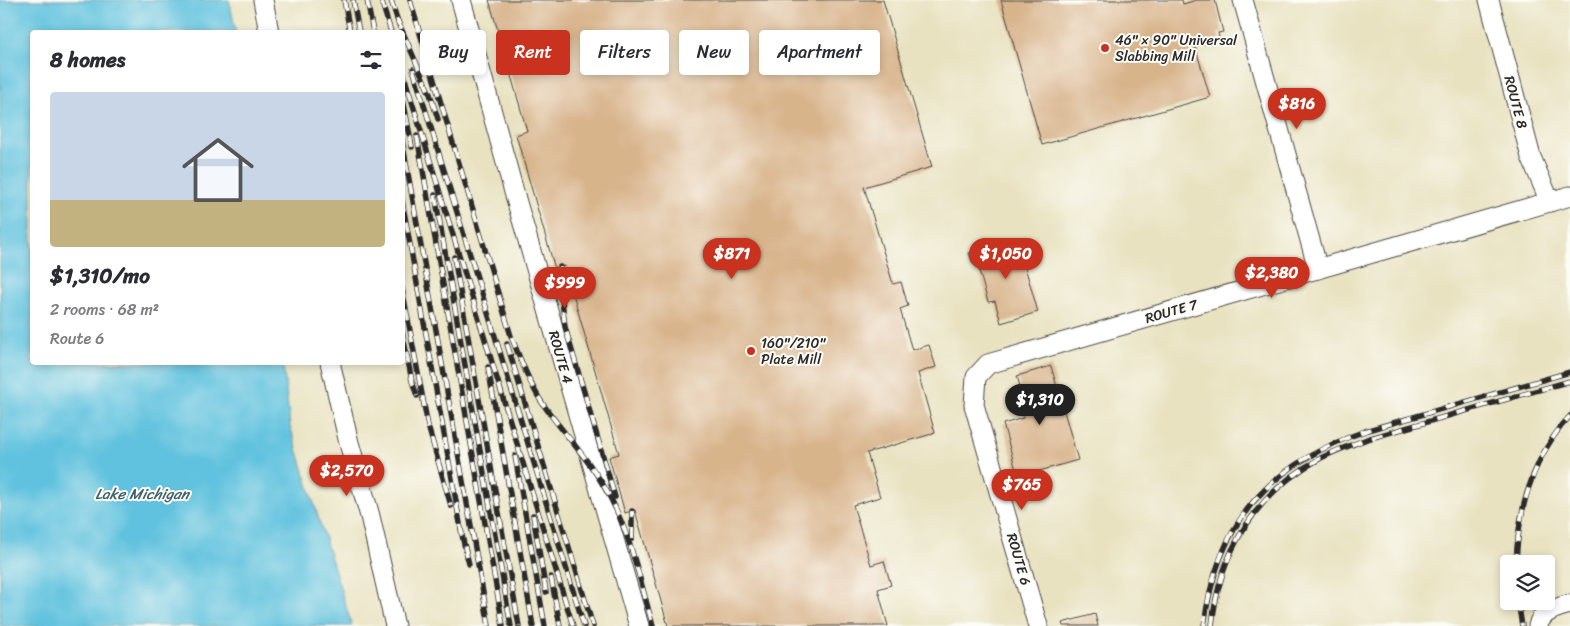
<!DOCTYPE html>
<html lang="en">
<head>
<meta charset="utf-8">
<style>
	body { margin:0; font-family:Sriracha,sans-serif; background:#f7f7f7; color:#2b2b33; height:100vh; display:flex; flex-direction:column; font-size:19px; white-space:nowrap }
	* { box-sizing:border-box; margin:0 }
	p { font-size:16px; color:#7c7c81 }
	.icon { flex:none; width:28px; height:28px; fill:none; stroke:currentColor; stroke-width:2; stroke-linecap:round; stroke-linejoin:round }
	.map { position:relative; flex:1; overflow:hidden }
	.sheet { position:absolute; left:30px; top:30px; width:375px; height:335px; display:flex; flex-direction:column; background:#fff; border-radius:5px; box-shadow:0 2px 8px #0003 }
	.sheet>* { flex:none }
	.top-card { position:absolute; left:420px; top:30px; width:475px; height:45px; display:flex; gap:10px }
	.tools { position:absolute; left:1500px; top:555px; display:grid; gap:10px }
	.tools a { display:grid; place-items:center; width:55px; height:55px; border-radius:5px; background:#fff; box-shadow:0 2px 8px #0003; font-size:25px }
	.price { position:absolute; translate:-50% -42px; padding:0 11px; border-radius:18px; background:#c8321e; color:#fff; font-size:16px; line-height:32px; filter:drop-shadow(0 1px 2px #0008) }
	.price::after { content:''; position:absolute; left:50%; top:30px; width:15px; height:11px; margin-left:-8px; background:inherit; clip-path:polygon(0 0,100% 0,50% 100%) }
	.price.selected { background:#222; color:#fff }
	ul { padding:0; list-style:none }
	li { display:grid; align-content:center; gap:10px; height:265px; padding:0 20px }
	li span { display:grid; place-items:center; height:155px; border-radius:5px; color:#555 }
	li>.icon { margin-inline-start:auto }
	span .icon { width:90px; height:90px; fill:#fffc; stroke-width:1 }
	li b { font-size:21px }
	h2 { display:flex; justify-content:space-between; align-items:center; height:60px; padding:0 20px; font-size:21px }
	.chip { padding:0 18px; border-radius:5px; background:#fff; box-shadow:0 2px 8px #0003; font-size:18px; line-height:45px }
	.chip.selected { background:#c8321e; color:#fff }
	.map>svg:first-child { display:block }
</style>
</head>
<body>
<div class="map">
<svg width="1570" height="626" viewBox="0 0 1570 626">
	<rect width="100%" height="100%" fill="#fdfcf7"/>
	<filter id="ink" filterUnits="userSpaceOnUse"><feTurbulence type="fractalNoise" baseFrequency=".02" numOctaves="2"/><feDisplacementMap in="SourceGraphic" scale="10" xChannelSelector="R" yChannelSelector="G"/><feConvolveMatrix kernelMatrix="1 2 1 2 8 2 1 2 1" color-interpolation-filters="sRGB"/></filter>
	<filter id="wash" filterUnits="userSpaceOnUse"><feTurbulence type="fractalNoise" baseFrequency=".0096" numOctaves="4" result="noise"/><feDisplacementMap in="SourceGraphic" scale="20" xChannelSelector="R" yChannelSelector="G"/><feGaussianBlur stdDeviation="1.12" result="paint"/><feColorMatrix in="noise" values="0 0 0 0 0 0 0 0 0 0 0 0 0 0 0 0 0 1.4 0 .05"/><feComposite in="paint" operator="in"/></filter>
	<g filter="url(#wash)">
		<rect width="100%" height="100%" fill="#e8e2c0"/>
		<path fill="#60c2de" stroke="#467684" d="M0,0H229L236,32H32V362L283,363L290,426L352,626H0Z"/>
		<g id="blocks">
			<g fill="#d8b48b">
				<path d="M489,0H883L932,167L864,187L893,284L901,282L908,306L900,309L912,350L929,345L936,367L918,373L935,433L867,453L880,497L853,505L871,565L884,561L891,585L878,589L888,626H668L635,510L625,513L609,457L619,454L565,266L555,269L516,135L527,131Z"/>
				<path d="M1001,0H1182L1183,4L1197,0H1215L1223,32L1218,33L1220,41L1195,46L1210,97L1042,145Z"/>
				<path d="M1017,239L1038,312L1001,323L995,301L988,302L977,263L973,264L969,253Z"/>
				<path d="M1051,366L1078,460L1018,477L1003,424L1023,418L1022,413L1027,411L1017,376Z"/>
				<path d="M1095,614L1098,626H1063L1062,623Z"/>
			</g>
		</g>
	</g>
	<g filter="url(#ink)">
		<use href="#blocks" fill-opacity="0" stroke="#474641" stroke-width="1"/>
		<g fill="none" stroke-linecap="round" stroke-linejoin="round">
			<g stroke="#474641" stroke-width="21">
				<g id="minor">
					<path d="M263,0L269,32"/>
					<path d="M461,0L516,199L639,626"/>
					<path d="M1243,0L1318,269"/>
					<path d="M1489,0L1531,157L1550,202"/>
					<path d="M330,362L349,443L370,516L395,626"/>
					<path d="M1038,626L974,405L976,377L988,364L1570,196"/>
					<path d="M1538,626C1541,611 1557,608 1570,604"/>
				</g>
			</g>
			<use href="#minor" stroke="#fff" stroke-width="19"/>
			<g stroke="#2b2b2b" stroke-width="5.5">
				<g id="rail">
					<path d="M344,0L350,32"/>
					<path d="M353,0L359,32"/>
					<path d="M367,0L373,32"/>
					<path d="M381,0L391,32"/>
					<path d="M391,0L399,25"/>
					<path d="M410,0L511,336C520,358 528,381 541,401C560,430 585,454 602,483C629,527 639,577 653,626"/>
					<path d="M397,19L430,94L438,119"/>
					<path d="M402,69L573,626"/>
					<path d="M413,69L584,626"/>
					<path d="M402,93L412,147"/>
					<path d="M417,136L503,626"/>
					<path d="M402,140L489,626"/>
					<path d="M435,195L511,626"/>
					<path d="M402,200L463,540L469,564"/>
					<path d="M454,257L519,626"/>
					<path d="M560,267L561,291L565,327L615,497"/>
					<path d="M402,288L428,426L451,506"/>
					<path d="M402,331L412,381L417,396"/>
					<path d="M507,344L593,626"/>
					<path d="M488,367L533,626"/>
					<path d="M515,456L545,626"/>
					<path d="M533,515L546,592"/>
					<path d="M632,539V511"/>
					<path d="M1516,564C1518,510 1533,456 1570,416"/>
					<path d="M551,577L560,626"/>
					<path d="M1518,601L1522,626"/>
					<path d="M1204,626C1217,522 1267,466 1365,431L1570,372"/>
					<path d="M1212,626C1219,553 1255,493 1321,458C1336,450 1352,445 1367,439L1570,381"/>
				</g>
			</g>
			<use href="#rail" stroke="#fdfcf7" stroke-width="4" stroke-dasharray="11" stroke-linecap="butt"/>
		</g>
	</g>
	<g fill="#c8321e" stroke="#fdfcf7" stroke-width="2">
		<circle cx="1105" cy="48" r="5"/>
		<circle cx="751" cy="351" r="5"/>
	</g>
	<g text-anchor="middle" stroke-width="4" stroke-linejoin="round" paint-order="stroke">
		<g font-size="14" fill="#2b2b2b" stroke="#fdfcf7" text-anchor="start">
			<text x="1115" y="45">46" × 90" Universal<tspan x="1115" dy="16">Slabbing Mill</tspan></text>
			<text x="761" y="348">160"/210"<tspan x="761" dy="16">Plate Mill</tspan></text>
		</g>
		<g font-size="14" fill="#2b2b2b" stroke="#fdfcf7">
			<text transform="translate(1516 102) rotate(75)" y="5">ROUTE 8</text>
			<text transform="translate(1171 311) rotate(-16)" y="5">ROUTE 7</text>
			<text transform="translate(561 357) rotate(74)" y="5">ROUTE 4</text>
			<text transform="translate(1019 559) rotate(74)" y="5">ROUTE 6</text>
		</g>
		<g font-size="15" font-style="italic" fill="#3e606a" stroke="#fdfcf7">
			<text x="142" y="499">Lake Michigan</text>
		</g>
	</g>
</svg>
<div class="tools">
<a><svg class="icon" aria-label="layers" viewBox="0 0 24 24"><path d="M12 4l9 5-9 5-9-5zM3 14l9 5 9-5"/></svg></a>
</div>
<b class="price" style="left:1297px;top:130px">$816</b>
<b class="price" style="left:732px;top:280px">$871</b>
<b class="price" style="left:1006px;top:280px">$1,050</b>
<b class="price" style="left:1272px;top:299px">$2,380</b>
<b class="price" style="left:565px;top:309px">$999</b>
<b class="price selected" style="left:1040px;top:426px">$1,310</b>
<b class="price" style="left:347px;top:497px">$2,570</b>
<b class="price" style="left:1022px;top:511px">$765</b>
<div class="top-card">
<a class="chip">Buy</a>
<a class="chip selected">Rent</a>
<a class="chip">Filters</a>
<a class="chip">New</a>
<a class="chip">Apartment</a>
</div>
<section class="sheet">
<h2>8 homes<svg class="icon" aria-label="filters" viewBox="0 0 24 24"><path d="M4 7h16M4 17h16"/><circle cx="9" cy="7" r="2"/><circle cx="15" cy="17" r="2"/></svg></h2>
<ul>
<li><span style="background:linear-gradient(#c9d6e8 70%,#c2b280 0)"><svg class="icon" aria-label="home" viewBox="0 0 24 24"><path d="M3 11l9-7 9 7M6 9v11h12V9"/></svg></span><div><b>$1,310/mo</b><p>2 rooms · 68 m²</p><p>Route 6</p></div></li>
</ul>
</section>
</div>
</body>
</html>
